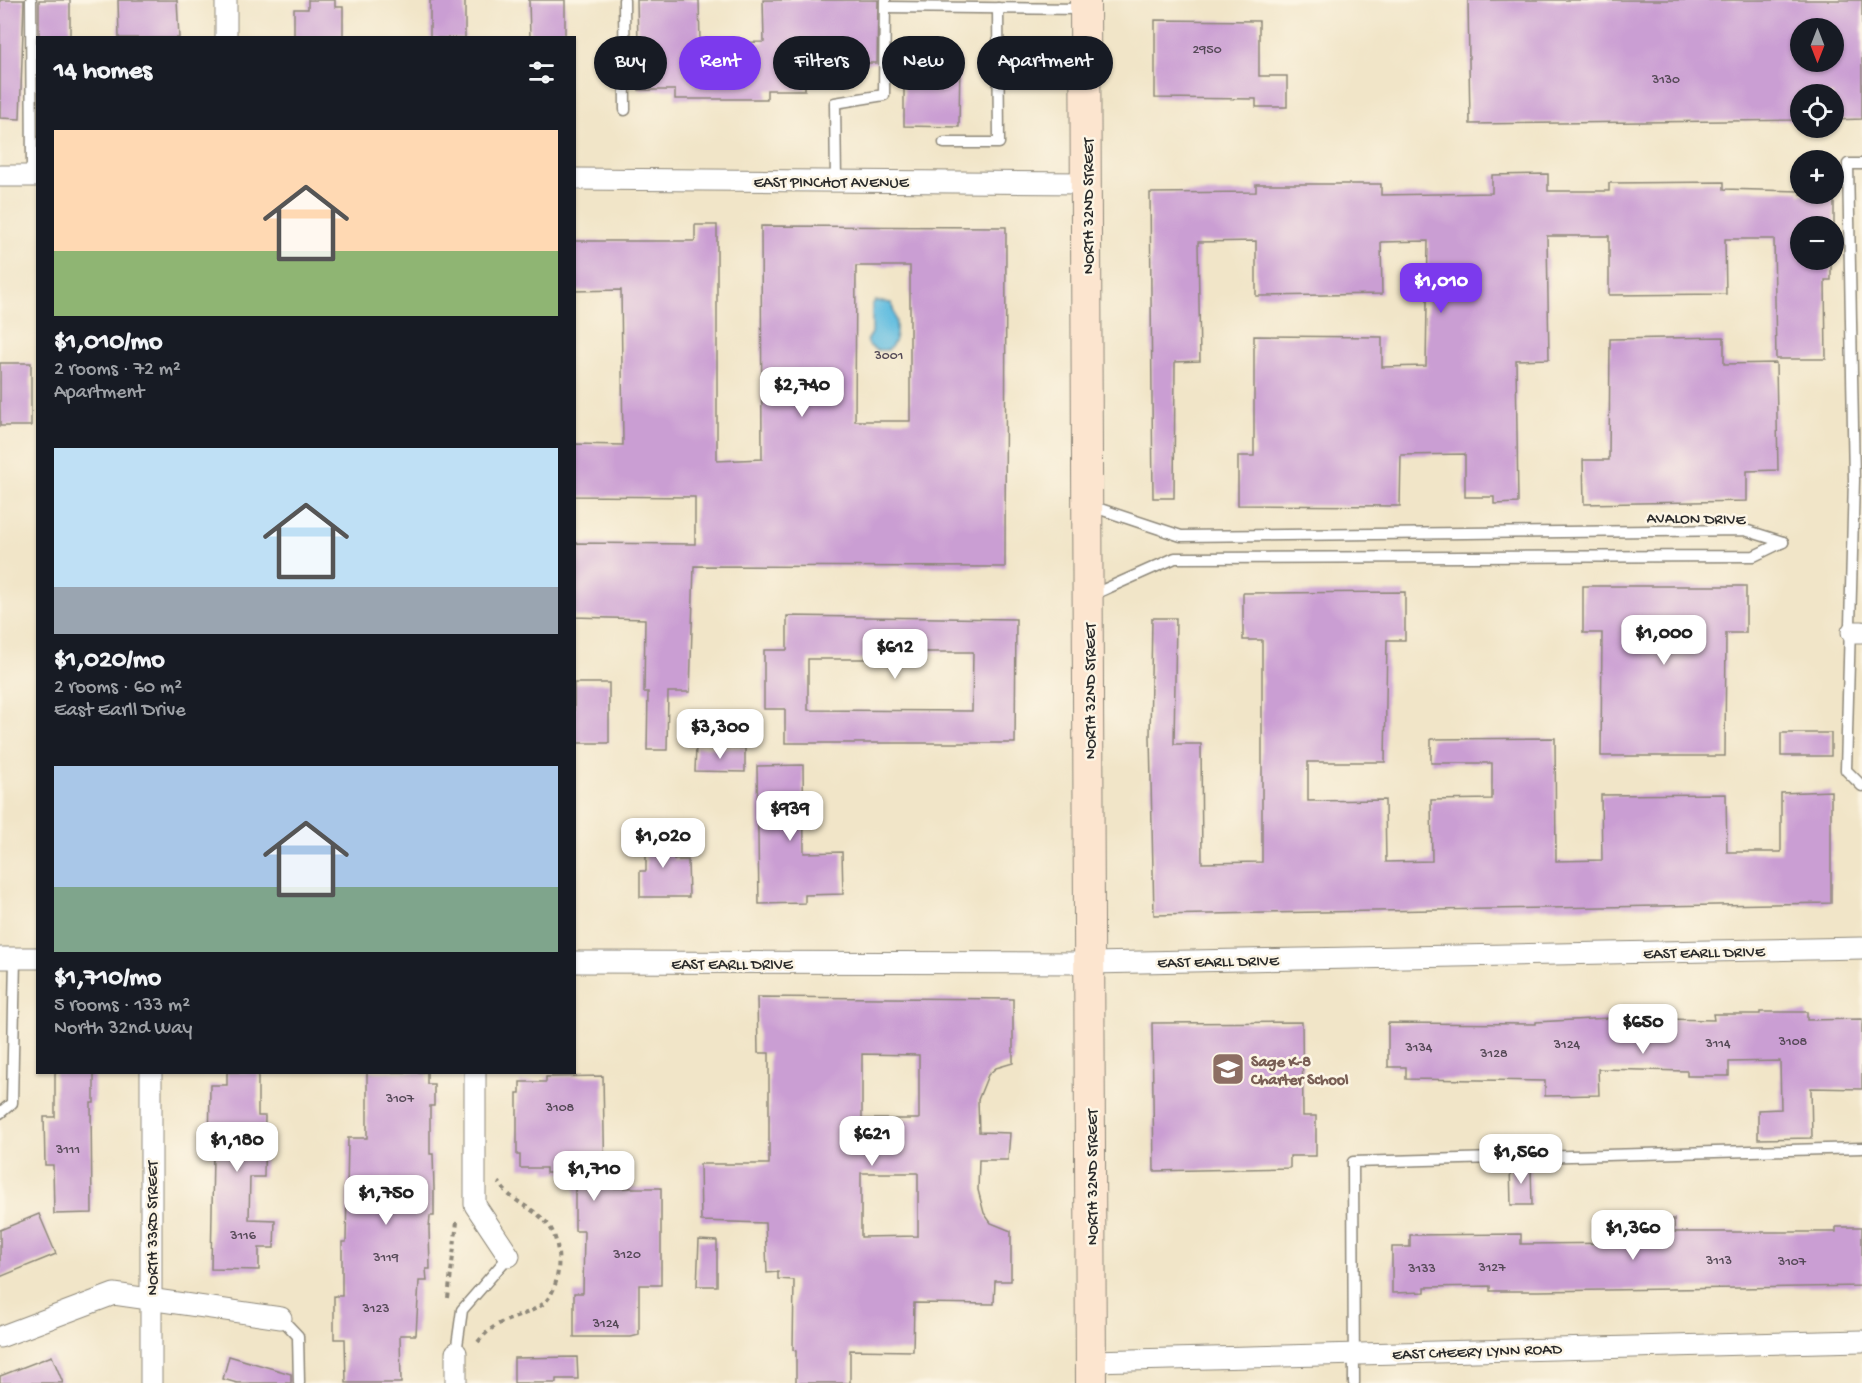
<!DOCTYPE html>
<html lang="en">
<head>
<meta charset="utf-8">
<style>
	body { margin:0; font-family:"Gochi Hand",sans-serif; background:#20242c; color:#f1f3f6; height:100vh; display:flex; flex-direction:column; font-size:22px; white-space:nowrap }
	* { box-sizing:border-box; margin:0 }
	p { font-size:20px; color:#9ea1a6 }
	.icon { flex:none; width:33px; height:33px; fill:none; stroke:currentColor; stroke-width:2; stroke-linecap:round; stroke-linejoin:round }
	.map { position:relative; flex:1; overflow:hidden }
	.sheet { position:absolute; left:36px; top:36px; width:540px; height:1038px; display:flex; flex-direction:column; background:#171b24; border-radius:0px; box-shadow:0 2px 4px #0004 }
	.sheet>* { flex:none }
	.top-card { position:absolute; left:594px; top:36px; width:570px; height:54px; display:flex; gap:12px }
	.needle { width:39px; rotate:180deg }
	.controls { position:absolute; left:1790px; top:18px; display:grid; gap:12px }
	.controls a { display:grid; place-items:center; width:54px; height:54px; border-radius:50%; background:#171b24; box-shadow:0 2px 4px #0004; font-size:30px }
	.price { position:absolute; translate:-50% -51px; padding:0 14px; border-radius:12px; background:#fff; color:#222; font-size:20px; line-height:39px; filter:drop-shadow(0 2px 3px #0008) }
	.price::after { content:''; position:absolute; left:50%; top:36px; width:18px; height:14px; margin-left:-9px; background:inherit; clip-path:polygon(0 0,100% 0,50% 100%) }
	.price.selected { background:#7c3aed; color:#fff }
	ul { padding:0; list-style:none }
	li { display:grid; align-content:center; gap:12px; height:318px; padding:0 18px }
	li span { display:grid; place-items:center; height:186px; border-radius:0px; color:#555 }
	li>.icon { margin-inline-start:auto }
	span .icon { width:108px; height:108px; fill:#fffc; stroke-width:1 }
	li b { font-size:26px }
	h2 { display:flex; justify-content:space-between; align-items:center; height:72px; padding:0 18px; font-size:26px }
	.chip { padding:0 21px; border-radius:27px; background:#171b24; box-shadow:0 2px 4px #0004; font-size:21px; line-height:54px }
	.chip.selected { background:#7c3aed; color:#fff }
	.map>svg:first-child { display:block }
</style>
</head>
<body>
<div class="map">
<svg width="1862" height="1383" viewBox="0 0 1862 1383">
	<rect width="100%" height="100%" fill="#fcf5e5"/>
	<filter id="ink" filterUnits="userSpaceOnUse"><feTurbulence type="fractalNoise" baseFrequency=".0167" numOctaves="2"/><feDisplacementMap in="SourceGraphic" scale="12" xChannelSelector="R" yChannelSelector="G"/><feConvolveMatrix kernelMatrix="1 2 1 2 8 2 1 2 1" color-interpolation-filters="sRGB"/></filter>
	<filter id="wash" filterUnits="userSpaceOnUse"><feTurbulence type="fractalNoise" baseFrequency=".008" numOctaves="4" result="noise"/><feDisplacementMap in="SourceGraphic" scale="24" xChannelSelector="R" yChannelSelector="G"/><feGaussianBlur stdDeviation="1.35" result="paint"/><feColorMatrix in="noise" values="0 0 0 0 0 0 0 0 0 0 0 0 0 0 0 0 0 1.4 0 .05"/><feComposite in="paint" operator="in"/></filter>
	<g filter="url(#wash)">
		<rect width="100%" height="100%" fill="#f1e5c8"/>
		<path fill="#62bde0" stroke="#467486" stroke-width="1.5" d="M875,301L891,303C896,316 901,340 888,350H876L868,345L867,341L872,333V305Z"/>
		<g id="blocks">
			<g fill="#ca9ed3" fill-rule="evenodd">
				<path d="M0,0H24L20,119L0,118Z"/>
				<rect x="39" y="0" width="31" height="38"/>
				<path d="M118,0H177L179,38H119Z"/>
				<path d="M308,0H335V7H343V38H294V9H308Z"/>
				<rect x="430" y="0" width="35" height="38"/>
				<path d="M529,0H565V38H530Z"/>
				<path d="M637,0H699L700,43L764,42L763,0H878L877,63H805V90H767V99H675V90H639Z"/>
				<path d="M1468,0H1862V119L1833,120V94H1800V120L1470,124ZM1800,28H1833V62H1800Z"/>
				<path d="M1155,20L1259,21V76H1287V107H1256V99L1155,98Z"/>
				<path d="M904,56L960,57L959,127L904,126Z"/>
				<path d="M1548,174V191H1609V183L1724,182V189L1800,191V194H1833L1834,191V240L1833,226H1800V260H1831V280H1825L1826,359H1776L1774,239H1725L1726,294L1609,295V236H1547L1549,359L1516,360L1518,503L1494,504V497H1465V454L1401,455L1400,506L1238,505V456H1254V336L1382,337V367L1426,366L1428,241L1381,242L1382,294L1256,296V241L1198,242L1200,361L1175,362L1174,498H1153L1150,193L1256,192V184H1381V195L1492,193V175Z"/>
				<path d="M695,225H717V461L762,459L761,226L1006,227L1005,567L694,566L690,692H668L667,750H647L648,692H644L645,619L574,617V543L695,544V497L574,496V444L623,445L621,290L574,291V241H695ZM856,266H910V421H855Z"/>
				<path d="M1724,337V364L1776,363L1778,470L1747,471V501L1584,504L1583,460H1609L1610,339Z"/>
				<rect x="0" y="363" width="31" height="63"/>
				<path d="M1583,586H1746V633H1726L1725,756H1601L1602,633H1583Z"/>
				<path d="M1405,592V640H1387L1385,762H1308V801L1385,800L1386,862L1432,861L1431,800L1492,799V763H1431V739L1555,738L1556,861L1602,860L1601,795L1726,794L1727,852H1781V793L1831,791V903L1154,915L1150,737L1152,618H1176L1174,744H1201L1202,863L1262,862V640H1243V593Z"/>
				<path d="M787,616L1016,619L1015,743H785V709H764V650H787ZM918,652H973L972,711L808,710V659H918Z"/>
				<rect x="574" y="683" width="35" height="60"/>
				<rect x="1781" y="733" width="50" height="23"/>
				<path d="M696,747L745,748V772L695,771Z"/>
				<path d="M803,765L804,853L842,852L843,894L805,895V903L759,904L757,766Z"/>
				<path d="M646,832H674V860H688L689,897H640V871H646Z"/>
				<path d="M757,997L1013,999V1063L996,1068L988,1075L978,1100L979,1132L1010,1133L1008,1160H979L978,1190L984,1213L991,1223L1011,1231V1281H995L994,1304L914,1303L913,1351L850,1350V1383H796V1351L793,1350L794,1280L778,1279V1272L767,1273L765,1223L701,1221L700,1164H769V1053H758ZM862,1054L919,1055V1119H862ZM861,1173H918V1236L861,1237Z"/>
				<path d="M1760,1012H1807V1020L1862,1019V1089L1811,1088L1812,1138L1758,1139V1110L1781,1109L1780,1061L1729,1062V1076H1687V1071L1598,1069L1599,1095L1545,1096V1081L1406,1079V1067H1388V1023L1536,1024V1022L1610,1018L1714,1020L1713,1014H1760Z"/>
				<path d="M1302,1022L1303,1116H1316V1156H1290V1168L1154,1171L1152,1023Z"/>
				<path d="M55,1072H94V1103H91L92,1213L54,1214L53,1165H45L44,1117H55Z"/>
				<path d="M227,1072H258V1116H265L264,1177H250L249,1219L275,1220L274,1248H259V1270L211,1269L213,1154H209L210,1085H227Z"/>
				<path d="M367,1072H427V1084H434V1106H430V1154H433L434,1189V1216H430L429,1228L430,1269H426L427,1281H419L416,1335H400L401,1383H346L345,1339H334V1296H342V1242H346L348,1138H367Z"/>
				<path d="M603,1076L605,1188H661V1285H639V1335L631,1337H574V1293H583L584,1231H575V1173H546V1168H520V1155H517V1093H520V1082H546V1077Z"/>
				<path d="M1510,1165H1531L1532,1205H1511Z"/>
				<path d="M39,1214L56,1254L0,1277V1230Z"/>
				<path d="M1674,1219V1232H1836V1227H1862V1286L1539,1291H1490V1286L1425,1287V1292L1392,1293V1247H1410V1235L1521,1234V1244L1631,1243V1220Z"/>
				<path d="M699,1240L717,1241V1286H697Z"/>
				<path d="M52,1356L63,1383H0V1376Z"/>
				<path d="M229,1356L291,1374V1383H237L223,1379Z"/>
				<path d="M577,1357L578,1379H556V1383H514V1358Z"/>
			</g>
		</g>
	</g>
	<g filter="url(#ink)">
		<use href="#blocks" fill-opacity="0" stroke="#8e887a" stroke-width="1.5"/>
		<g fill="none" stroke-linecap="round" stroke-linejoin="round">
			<g stroke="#8e887a" stroke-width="13">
				<g id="service">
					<path d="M31,0L32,176"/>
					<path d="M624,0L625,110"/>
					<path d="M885,7L1083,9"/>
					<path d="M944,143H999L998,8"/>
					<path d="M1862,164H1848L1854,480L1846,770L1862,786"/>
					<path d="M836,181L835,103L884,95L885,0"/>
					<path d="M1091,506L1181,536L1745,530L1783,542"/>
					<path d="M1092,595L1175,558L1754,556L1783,542"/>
					<path d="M0,1113L12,1103L15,958"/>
					<path d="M281,1318L298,1336L299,1383"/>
					<path d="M456,1353L462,1310L509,1256"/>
					<path d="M1354,1383L1353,1162L1862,1148"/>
				</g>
			</g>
			<g stroke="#8e887a" stroke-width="23">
				<g id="minor">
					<path d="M226,0V38"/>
					<path d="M0,176H38"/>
					<path d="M574,179L1087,183"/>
					<path d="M1852,632H1862"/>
					<path d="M0,958H38"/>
					<path d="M574,962L1091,963L1862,948"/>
					<path d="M151,1072V1383"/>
					<path d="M475,1072V1205L509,1256"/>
					<path d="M0,1337L114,1294L281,1318"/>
					<path d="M456,1353V1383"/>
					<path d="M1092,1361L1862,1341"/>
				</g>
			</g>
			<g stroke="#8e887a" stroke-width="32">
				<path id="secondary" d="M1085,0L1091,1383"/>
			</g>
			<g stroke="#8e887a" stroke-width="4" stroke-dasharray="4.5 4.5" stroke-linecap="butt">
				<path d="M448,1298L457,1222"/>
				<path d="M478,1342C499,1316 514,1322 540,1306C562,1293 563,1247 550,1227C536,1207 510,1203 499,1182"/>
			</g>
			<use href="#service" stroke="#fff" stroke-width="10"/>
			<use href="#minor" stroke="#fff" stroke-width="21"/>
			<use href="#secondary" stroke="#fce5cf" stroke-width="30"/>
		</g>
	</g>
	<defs>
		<g id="school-square" transform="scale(1.725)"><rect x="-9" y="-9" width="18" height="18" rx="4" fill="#8d6e63" stroke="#fcf5e5"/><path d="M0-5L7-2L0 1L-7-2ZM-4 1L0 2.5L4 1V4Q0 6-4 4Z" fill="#fff"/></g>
	</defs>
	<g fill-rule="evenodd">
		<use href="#school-square" x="1228" y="1069"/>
	</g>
	<g text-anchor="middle" stroke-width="5" stroke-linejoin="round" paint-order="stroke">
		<g font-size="14" fill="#534855">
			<text x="1207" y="53">2950</text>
			<text x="1666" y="83">3130</text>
			<text x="889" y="359">3001</text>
			<text x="1793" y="1045">3108</text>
			<text x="1718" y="1047">3114</text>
			<text x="1567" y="1048">3124</text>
			<text x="1419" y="1051">3134</text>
			<text x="1494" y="1057">3128</text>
			<text x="400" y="1102">3107</text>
			<text x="560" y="1111">3108</text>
			<text x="68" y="1153">3111</text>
			<text x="243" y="1239">3116</text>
			<text x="627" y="1258">3120</text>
			<text x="386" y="1261">3119</text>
			<text x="1719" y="1264">3113</text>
			<text x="1792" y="1265">3107</text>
			<text x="1492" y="1271">3127</text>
			<text x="1422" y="1272">3133</text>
			<text x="376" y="1312">3123</text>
			<text x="606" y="1327">3124</text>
		</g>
		<g font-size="16" fill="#2b2b2b" stroke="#fcf5e5">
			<text x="831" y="187">EAST PINCHOT AVENUE</text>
			<text transform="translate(1087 206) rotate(-90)" y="6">NORTH 32ND STREET</text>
			<text transform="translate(1696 517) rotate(1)" y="6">AVALON DRIVE</text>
			<text transform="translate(1089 691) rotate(-90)" y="6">NORTH 32ND STREET</text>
			<text transform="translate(1704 951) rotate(-1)" y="6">EAST EARLL DRIVE</text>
			<text transform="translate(1218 960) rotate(-1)" y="6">EAST EARLL DRIVE</text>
			<text x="732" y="969">EAST EARLL DRIVE</text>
			<text transform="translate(1091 1177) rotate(-90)" y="6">NORTH 32ND STREET</text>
			<text transform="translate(151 1228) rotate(-90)" y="6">NORTH 33RD STREET</text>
			<text transform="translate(1477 1350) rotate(-2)" y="6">EAST CHEERY LYNN ROAD</text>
		</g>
		<g font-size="16" font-weight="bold" fill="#785e54" stroke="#fcf5e5" text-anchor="start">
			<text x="1251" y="1066">Sage K-8<tspan x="1251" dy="18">Charter School</tspan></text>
		</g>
	</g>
</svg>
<div class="controls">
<a><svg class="needle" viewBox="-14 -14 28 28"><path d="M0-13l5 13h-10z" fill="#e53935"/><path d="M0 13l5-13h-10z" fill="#9ea1a6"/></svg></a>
<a><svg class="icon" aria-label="locate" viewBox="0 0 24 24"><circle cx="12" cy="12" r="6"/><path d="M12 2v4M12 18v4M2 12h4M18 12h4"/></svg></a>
<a>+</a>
<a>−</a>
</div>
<b class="price selected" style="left:1441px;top:314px">$1,010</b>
<b class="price" style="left:802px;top:418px">$2,740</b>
<b class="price" style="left:1664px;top:666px">$1,000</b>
<b class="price" style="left:895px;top:680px">$612</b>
<b class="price" style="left:720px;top:760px">$3,300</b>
<b class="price" style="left:790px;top:842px">$939</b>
<b class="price" style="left:663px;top:869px">$1,020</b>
<b class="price" style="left:1643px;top:1055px">$650</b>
<b class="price" style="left:872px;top:1167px">$621</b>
<b class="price" style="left:237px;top:1173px">$1,180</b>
<b class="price" style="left:1521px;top:1185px">$1,560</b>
<b class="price" style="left:594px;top:1202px">$1,710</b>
<b class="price" style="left:386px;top:1226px">$1,750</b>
<b class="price" style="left:1633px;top:1261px">$1,360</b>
<div class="top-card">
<a class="chip">Buy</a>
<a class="chip selected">Rent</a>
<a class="chip">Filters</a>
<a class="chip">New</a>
<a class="chip">Apartment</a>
</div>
<section class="sheet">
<h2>14 homes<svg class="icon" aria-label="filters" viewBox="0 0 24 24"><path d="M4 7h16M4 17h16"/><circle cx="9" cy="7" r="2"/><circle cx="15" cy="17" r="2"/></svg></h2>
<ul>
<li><span style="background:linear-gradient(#ffd9b3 65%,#8fb573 0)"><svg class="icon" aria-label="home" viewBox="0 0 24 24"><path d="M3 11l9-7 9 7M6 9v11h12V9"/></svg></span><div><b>$1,010/mo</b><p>2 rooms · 72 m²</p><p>Apartment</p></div></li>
<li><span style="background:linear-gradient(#bfe0f5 75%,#9aa5b1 0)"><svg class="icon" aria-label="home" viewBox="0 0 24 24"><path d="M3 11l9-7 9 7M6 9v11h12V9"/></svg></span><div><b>$1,020/mo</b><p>2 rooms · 60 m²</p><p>East Earll Drive</p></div></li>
<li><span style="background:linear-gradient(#a9c7e8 65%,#7fa58c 0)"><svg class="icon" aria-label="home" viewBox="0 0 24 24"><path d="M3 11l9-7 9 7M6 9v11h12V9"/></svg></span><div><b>$1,710/mo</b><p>5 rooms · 133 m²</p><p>North 32nd Way</p></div></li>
</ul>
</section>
</div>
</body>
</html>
